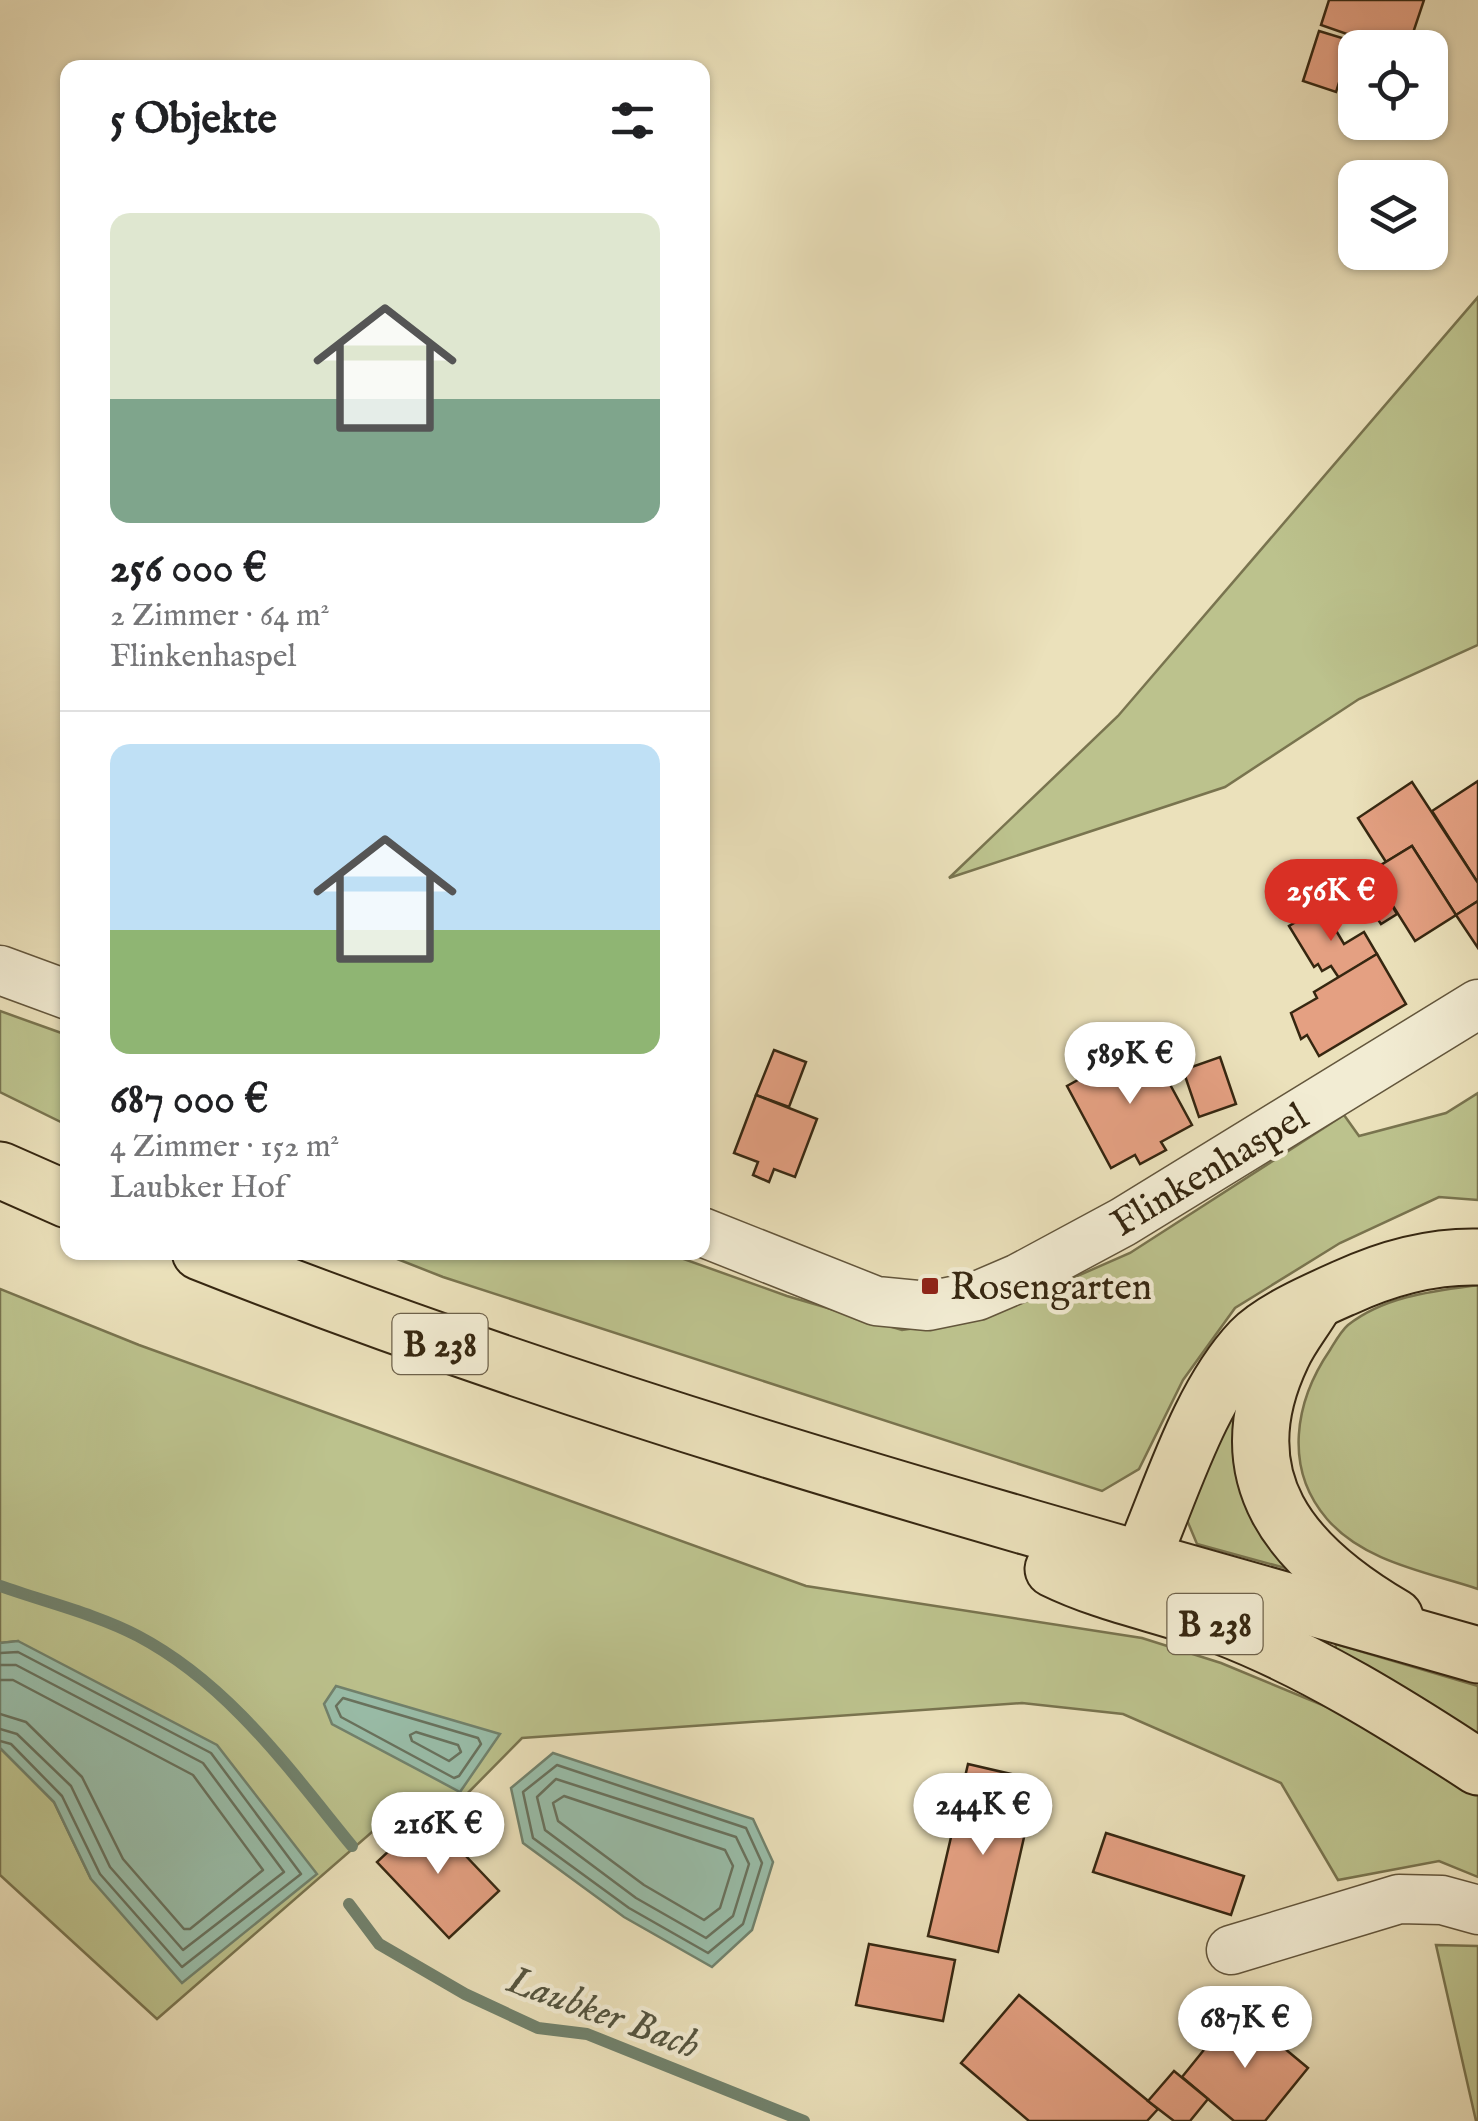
<!DOCTYPE html>
<html lang="de">
<head>
<meta charset="utf-8">
<style>
	body { margin:0; font-family:"IM FELL English",serif; background:#f6f6f6; color:#202124; height:100vh; display:flex; flex-direction:column; font-size:38px; white-space:nowrap }
	* { box-sizing:border-box; margin:0 }
	p { font-size:32px; color:#757577 }
	.icon { flex:none; width:55px; height:55px; fill:none; stroke:currentColor; stroke-width:2; stroke-linecap:round; stroke-linejoin:round }
	.map { position:relative; flex:1; overflow:hidden }
	.details { position:absolute; left:60px; top:60px; width:650px; height:1200px; display:flex; flex-direction:column; background:#fff; border-radius:20px; box-shadow:0 2px 8px #0004 }
	.details>* { flex:none }
	.fabs { position:absolute; left:1338px; top:30px; display:grid; gap:20px }
	.fabs a { display:grid; place-items:center; width:110px; height:110px; border-radius:20px; background:#fff; box-shadow:0 2px 8px #0004; font-size:50px }
	.price { position:absolute; translate:-50% -85px; padding:0 22px; border-radius:35px; background:#fff; color:#222; font-size:32px; line-height:65px; filter:drop-shadow(0 2px 5px #0008) }
	.price::after { content:''; position:absolute; left:50%; top:60px; width:30px; height:22px; margin-left:-15px; background:inherit; clip-path:polygon(0 0,100% 0,50% 100%) }
	.price.selected { background:#d93025; color:#fff }
	ul { padding:0; list-style:none }
	li { display:grid; align-content:center; gap:20px; height:530px; padding:0 50px }
	li+li { border-top:2px solid #e0e0e0 }
	li span { display:grid; place-items:center; height:310px; border-radius:20px; color:#555 }
	li>.icon { margin-inline-start:auto }
	span .icon { width:180px; height:180px; fill:#fffc; stroke-width:1 }
	li b { font-size:42px }
	h2 { display:flex; justify-content:space-between; align-items:center; height:120px; padding:0 50px; font-size:42px }
	.map>svg:first-child { display:block }
</style>
</head>
<body>
<div class="map">
<svg width="1478" height="2121" viewBox="0 0 1478 2121">
	<rect width="100%" height="100%" fill="#ebe1bb"/>
	<filter id="stains"><feTurbulence type="fractalNoise" baseFrequency=".002" numOctaves="4"/><feColorMatrix values="0 0 0 0 .2 0 0 0 0 .09 0 0 0 0 .02 0 0 0 .5 -.17"/></filter>
	<radialGradient id="worn" r=".72"><stop offset=".6" stop-color="#630" stop-opacity="0"/><stop offset="1" stop-color="#630" stop-opacity=".3"/></radialGradient>
	<g fill="#bcc28d" stroke="#79744f" stroke-width="2.5">
		<path d="M1478,297V645L1359,699L1225,787L949,878L1118,716Z"/>
		<path d="M0,1011L67,1035V1125L0,1092Z"/>
		<path d="M1478,1093V1200L1439,1197L1340,1243L1235,1308L1183,1380L1139,1469L1102,1491L443,1277L382,1253H667L787,1296L902,1330L979,1319L1130,1253L1344,1115L1359,1136L1446,1113Z"/>
		<path d="M1478,1285V1589C1427,1572 1364,1562 1327,1519C1283,1468 1295,1401 1330,1350C1335,1342 1341,1331 1348,1325C1385,1296 1433,1291 1478,1285Z"/>
		<path d="M0,1289L139,1345L806,1586L1142,1638L1221,1663L1390,1733L1478,1795V1877L1439,1861L1338,1880L1281,1783L1123,1714L1022,1703L522,1738L460,1801L403,1805L157,2019L0,1875V1748L54,1802L91,1879L18,1641L0,1643Z"/>
		<path d="M1240,1383L1288,1559L1285,1568L1197,1544L1184,1513Z"/>
		<path d="M1336,1644L1478,1686V1739L1334,1659Z"/>
		<path d="M1436,1945L1478,1946V2121H1476Z"/>
	</g>
	<g fill="#99beaa" stroke="#71826d" stroke-width="2.5">
		<path d="M18,1641L217,1745L317,1874L182,1983L91,1879L54,1802L0,1748V1643Z"/>
		<path d="M336,1686L500,1734L460,1792L332,1724L324,1704Z"/>
		<path d="M553,1753L753,1819L773,1862L752,1930L712,1967L624,1917L523,1843L511,1788Z"/>
	</g>
	<g fill="none" stroke-linecap="round" stroke-linejoin="round">
		<g stroke="#68725e" stroke-width="2.5">
			<path d="M0,1653L18,1652L211,1753L301,1874L182,1967L100,1874L62,1796L11,1744L0,1741"/>
			<path d="M0,1665H16L203,1763L284,1872L183,1950L110,1867L71,1786L17,1734L0,1729"/>
			<path d="M0,1680H13L193,1775L263,1870L190,1929H184L123,1859L82,1777L26,1722L0,1714"/>
			<path d="M343,1698L478,1738L481,1744L459,1776L454,1778L341,1717L336,1706Z"/>
			<path d="M416,1732L458,1745L461,1752L449,1761L412,1741L410,1735Z"/>
			<path d="M557,1765L746,1828L762,1863L743,1924L708,1953L629,1908L533,1838L523,1792Z"/>
			<path d="M556,1779L736,1837L749,1864L733,1916L706,1938L636,1898L545,1830L537,1797Z"/>
			<path d="M564,1796L725,1850L733,1866L720,1908L704,1920L644,1885L558,1821L553,1803Z"/>
		</g>
		<g stroke="#71826d" stroke-width="12">
			<path d="M0,1586C45,1602 96,1614 138,1636C229,1684 289,1769 352,1846"/>
			<path d="M349,1904L379,1944L465,1994L538,2028L587,2034L804,2121"/>
		</g>
	</g>
	<g fill="#e4a082" stroke="#362711" stroke-width="2.5">
		<path d="M1329,0H1424L1408,48H1387L1321,25Z"/>
		<path d="M1319,31L1352,41L1336,92L1303,81Z"/>
		<path d="M1478,781V883L1432,811Z"/>
		<path d="M1412,782L1478,883V901L1456,915L1412,846L1386,862L1358,818Z"/>
		<path d="M1412,846L1456,915L1415,941L1371,871Z"/>
		<path d="M1371,871L1397,914L1381,924L1373,912L1367,916L1348,886Z"/>
		<path d="M1478,901V948L1456,915Z"/>
		<path d="M1322,907L1344,944L1364,932L1377,954L1339,978L1331,966L1322,971L1318,964L1314,967L1289,926Z"/>
		<path d="M1377,954L1406,1004L1319,1056L1307,1035L1301,1039L1291,1013L1317,998L1314,992Z"/>
		<path d="M1147,1042L1192,1125L1161,1142L1166,1150L1140,1164L1135,1155L1111,1168L1067,1086Z"/>
		<path d="M774,1050L806,1062L789,1107L756,1095Z"/>
		<path d="M1220,1057L1236,1104L1199,1117L1183,1070Z"/>
		<path d="M756,1095L817,1119L795,1177L774,1169L769,1182L753,1175L758,1162L734,1153Z"/>
		<path d="M968,1764L1037,1780L998,1952L928,1936Z"/>
		<path d="M427,1815L499,1891L449,1938L377,1862Z"/>
		<path d="M1106,1833L1244,1876L1231,1915L1093,1872Z"/>
		<path d="M869,1944L955,1960L943,2021L856,2005Z"/>
		<path d="M1019,1995L1158,2109L1147,2121H1029L961,2063Z"/>
		<path d="M1237,2009L1308,2068L1265,2121H1234L1182,2077Z"/>
		<path d="M1174,2071L1208,2099L1190,2121H1174L1148,2101Z"/>
	</g>
	<g fill="none" stroke-linecap="round" stroke-linejoin="round">
		<g stroke="#63563c" stroke-width="51">
			<g id="minor">
				<path d="M0,970L68,995"/>
				<path d="M702,1232L876,1301L928,1306L977,1296L1019,1278L1123,1222L1478,1004"/>
				<path d="M1231,1950L1399,1899L1442,1900L1478,1910"/>
			</g>
		</g>
		<g stroke="#362711" stroke-width="59">
			<g id="primary">
				<path d="M0,1170L68,1200"/>
				<path d="M200,1252C618,1418 1047,1532 1478,1655"/>
				<path d="M1314,1304C1304,1321 1290,1338 1282,1356C1224,1478 1291,1556 1395,1617"/>
				<path d="M1141,1561C1171,1492 1199,1396 1251,1341C1271,1320 1317,1300 1344,1288C1385,1269 1432,1256 1478,1257"/>
				<path d="M1053,1569C1106,1595 1165,1605 1221,1626C1312,1661 1397,1714 1478,1767"/>
			</g>
		</g>
		<use href="#minor" stroke="#f2ecd3" stroke-width="48"/>
		<use href="#primary" stroke="#ebe1bb" stroke-width="55"/>
	</g>
	<rect fill="#8f2418" stroke="#f2ecd3" stroke-width="4" x="920" y="1276" width="20" height="20" rx="5"/>
	<g text-anchor="middle" stroke-width="9" stroke-linejoin="round" paint-order="stroke">
		<g fill="#f2ecd3" stroke="#6e624b" stroke-width="2.5">
			<rect x="392.5" y="1314" width="95" height="60" rx="8"/>
			<rect x="1167.5" y="1594" width="95" height="60" rx="8"/>
		</g>
		<g font-size="35" font-weight="bold" fill="#362711">
			<text x="440" y="1356">B 238</text>
			<text x="1215" y="1636">B 238</text>
		</g>
		<g font-size="38" fill="#362711" stroke="#f2ecd3">
			<text transform="translate(1209 1169) rotate(-31)" y="13">Flinkenhaspel</text>
		</g>
		<g font-size="38" fill="#362711" stroke="#f2ecd3" text-anchor="start">
			<text x="950" y="1299">Rosengarten</text>
		</g>
		<g font-size="40" font-style="italic" fill="#54543f" stroke="#f2ecd3">
			<text transform="translate(604 2011) rotate(20)" y="14">Laubker Bach</text>
		</g>
	</g>
	<rect width="100%" height="100%" filter="url(#stains)"/>
	<rect width="100%" height="100%" fill="url(#worn)"/>
</svg>
<div class="fabs">
<a><svg class="icon" aria-label="locate" viewBox="0 0 24 24"><circle cx="12" cy="12" r="6"/><path d="M12 2v4M12 18v4M2 12h4M18 12h4"/></svg></a>
<a><svg class="icon" aria-label="layers" viewBox="0 0 24 24"><path d="M12 4l9 5-9 5-9-5zM3 14l9 5 9-5"/></svg></a>
</div>
<b class="price selected" style="left:1331px;top:944px">256K €</b>
<b class="price" style="left:1130px;top:1107px">589K €</b>
<b class="price" style="left:983px;top:1858px">244K €</b>
<b class="price" style="left:438px;top:1877px">216K €</b>
<b class="price" style="left:1245px;top:2071px">687K €</b>
<section class="details">
<h2>5 Objekte<svg class="icon" aria-label="filters" viewBox="0 0 24 24"><path d="M4 7h16M4 17h16"/><circle cx="9" cy="7" r="2"/><circle cx="15" cy="17" r="2"/></svg></h2>
<ul>
<li><span style="background:linear-gradient(#dfe7d0 60%,#7fa58c 0)"><svg class="icon" aria-label="home" viewBox="0 0 24 24"><path d="M3 11l9-7 9 7M6 9v11h12V9"/></svg></span><div><b>256 000 €</b><p>2 Zimmer · 64 m²</p><p>Flinkenhaspel</p></div></li>
<li><span style="background:linear-gradient(#bfe0f5 60%,#8fb573 0)"><svg class="icon" aria-label="home" viewBox="0 0 24 24"><path d="M3 11l9-7 9 7M6 9v11h12V9"/></svg></span><div><b>687 000 €</b><p>4 Zimmer · 152 m²</p><p>Laubker Hof</p></div></li>
</ul>
</section>
</div>
</body>
</html>
